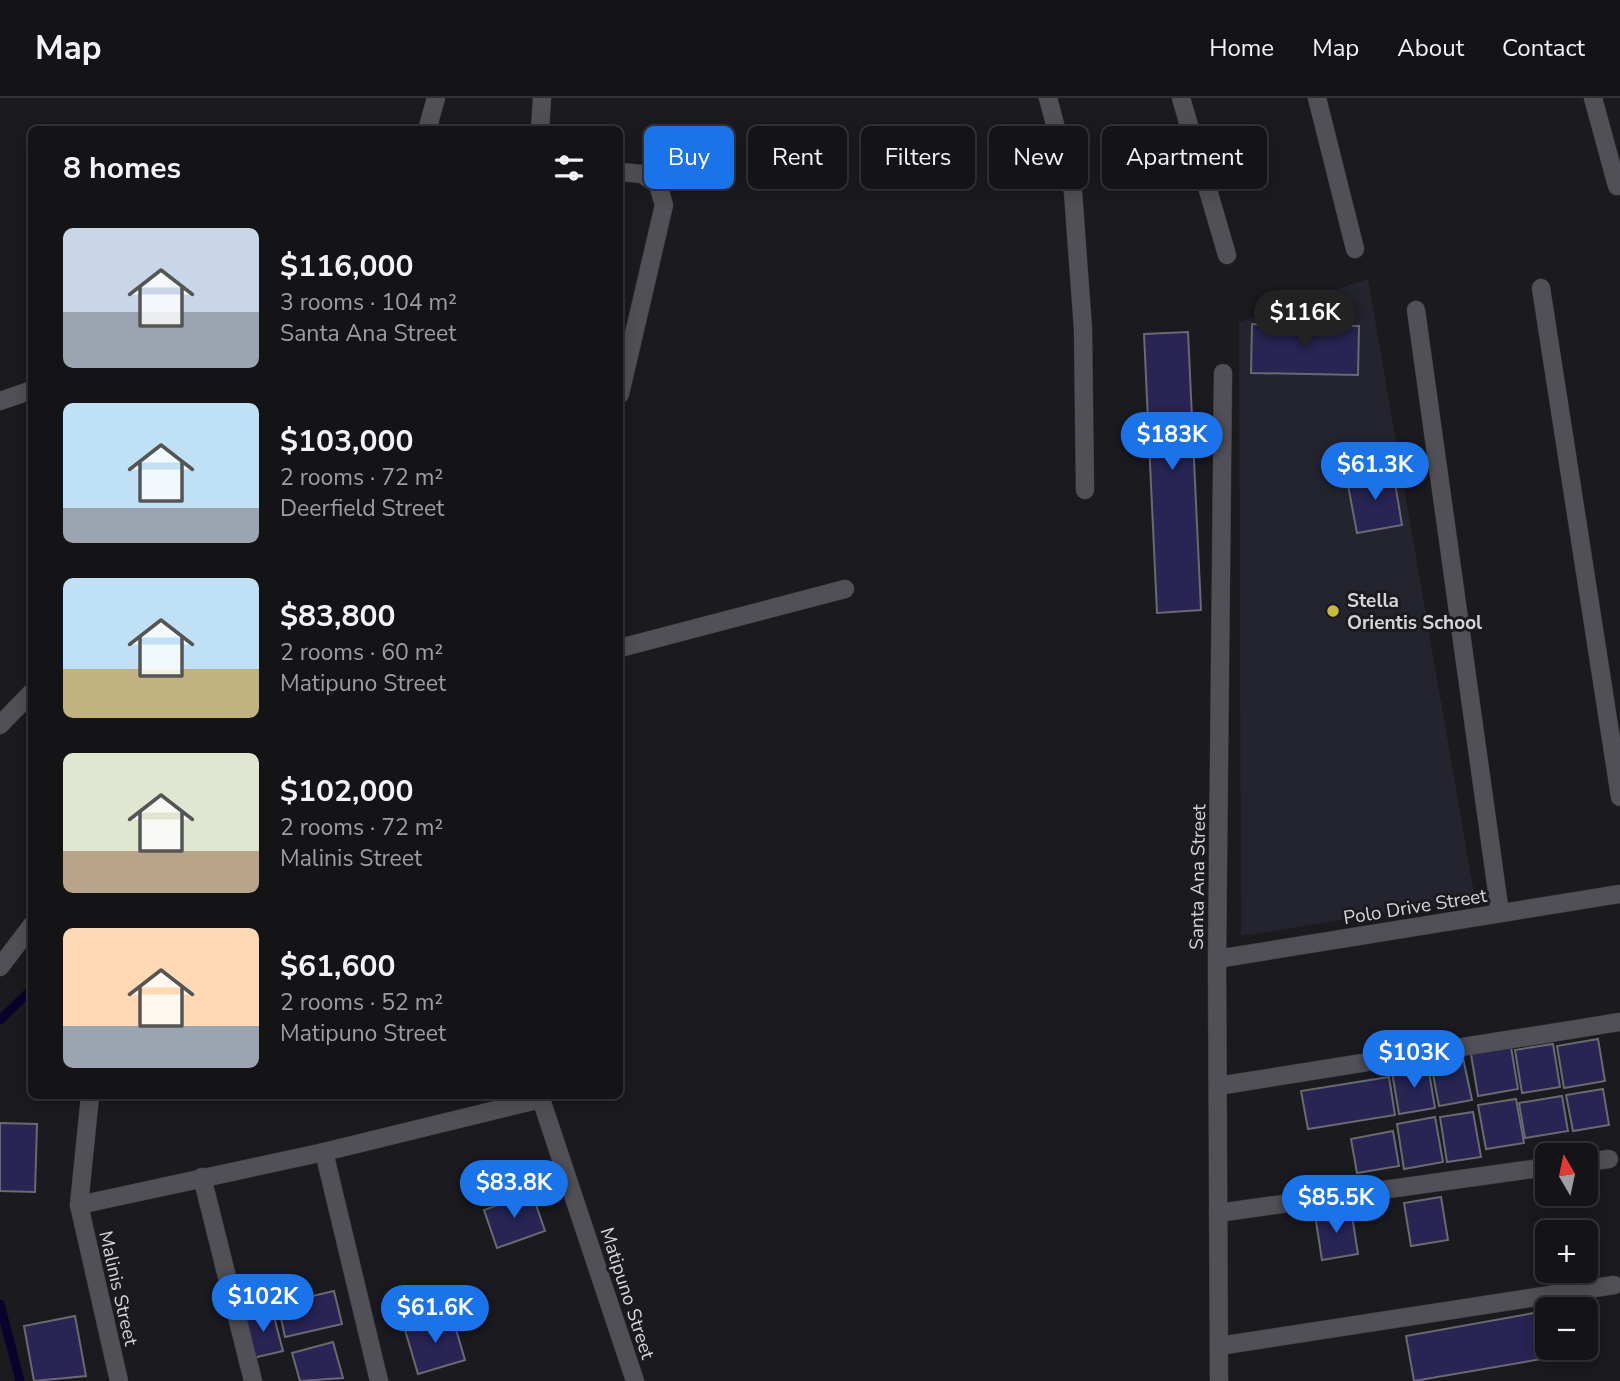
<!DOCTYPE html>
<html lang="en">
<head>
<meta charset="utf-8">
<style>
	body { margin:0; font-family:"Nunito Sans",sans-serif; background:#1d1d20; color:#f1f3f6; height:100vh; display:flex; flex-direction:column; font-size:26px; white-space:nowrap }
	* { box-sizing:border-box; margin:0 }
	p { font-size:23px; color:#9d9ea1 }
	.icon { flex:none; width:38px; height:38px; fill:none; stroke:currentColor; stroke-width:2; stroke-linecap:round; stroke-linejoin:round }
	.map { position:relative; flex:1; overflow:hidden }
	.details { position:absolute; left:28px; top:28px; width:595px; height:973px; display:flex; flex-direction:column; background:#141417; border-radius:10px; box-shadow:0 4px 18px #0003,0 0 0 2px #333336 }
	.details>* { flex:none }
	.guide { position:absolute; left:644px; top:28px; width:665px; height:63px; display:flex; gap:14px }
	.needle { width:46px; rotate:351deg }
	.controls { position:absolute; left:1535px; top:1045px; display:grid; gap:14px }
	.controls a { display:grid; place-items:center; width:63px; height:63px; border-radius:10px; background:#141417; box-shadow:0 4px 18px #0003,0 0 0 2px #333336; font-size:35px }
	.price { position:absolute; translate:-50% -60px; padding:0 16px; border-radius:24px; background:#1a73e8; color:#fff; font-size:23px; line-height:46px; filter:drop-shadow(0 2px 4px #0008) }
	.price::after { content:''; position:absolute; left:50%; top:42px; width:21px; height:16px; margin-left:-10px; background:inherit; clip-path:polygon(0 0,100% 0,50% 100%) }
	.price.selected { background:#222; color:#fff }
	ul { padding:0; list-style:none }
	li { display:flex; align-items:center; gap:21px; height:175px; padding:0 35px }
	li span { display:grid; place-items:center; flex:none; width:196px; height:140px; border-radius:10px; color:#555 }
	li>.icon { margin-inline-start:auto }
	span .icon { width:84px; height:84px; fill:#fffc; stroke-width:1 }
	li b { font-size:30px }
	h2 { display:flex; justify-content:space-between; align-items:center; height:84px; padding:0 35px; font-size:30px }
	.pill { padding:0 24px; border-radius:10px; background:#141417; box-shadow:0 4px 18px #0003,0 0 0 2px #333336; font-size:24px; line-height:63px }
	.pill.selected { background:#1a73e8; color:#fff }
	header { display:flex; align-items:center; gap:42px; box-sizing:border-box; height:98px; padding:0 35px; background:#141417; border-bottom:2px solid #333336 }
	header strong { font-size:33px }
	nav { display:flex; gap:38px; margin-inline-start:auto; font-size:24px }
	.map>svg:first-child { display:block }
</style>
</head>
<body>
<header>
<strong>Map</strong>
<nav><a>Home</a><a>Map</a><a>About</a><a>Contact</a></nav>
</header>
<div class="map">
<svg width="1620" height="1283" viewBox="0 0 1620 1283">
	<rect width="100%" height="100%" fill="#1a1a1f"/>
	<path fill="#24242e" d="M1368,181L1475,801L1241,838L1239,224Z"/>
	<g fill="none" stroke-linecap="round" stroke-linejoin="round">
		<g stroke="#0a022c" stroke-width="9">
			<path d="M0,922L32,891"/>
			<path d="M0,1206L20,1283"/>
		</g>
	</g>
	<g fill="#282453" stroke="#69696f" stroke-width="2">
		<path d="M1252,226L1359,228L1358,277L1251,275Z"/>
		<path d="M1188,234L1201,512L1157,515L1144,236Z"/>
		<path d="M1393,373L1402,427L1357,435L1347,382Z"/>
		<path d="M1598,941L1605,983L1564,990L1557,948Z"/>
		<path d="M1553,946L1560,989L1522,995L1515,952Z"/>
		<path d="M1511,949L1518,991L1478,998L1471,956Z"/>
		<path d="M1463,960L1472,1002L1439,1008L1431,966Z"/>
		<path d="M1428,968L1435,1010L1399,1016L1392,974Z"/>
		<path d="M1389,979L1395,1017L1308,1031L1301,993Z"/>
		<path d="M1603,991L1609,1027L1573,1033L1566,997Z"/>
		<path d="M1562,998L1568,1033L1525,1040L1519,1005Z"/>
		<path d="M1516,1001L1524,1045L1486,1051L1478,1007Z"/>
		<path d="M1473,1014L1481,1059L1447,1064L1440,1019Z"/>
		<path d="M1435,1019L1443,1064L1404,1071L1397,1026Z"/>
		<path d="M0,1025L37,1026L35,1094L0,1093Z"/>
		<path d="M1393,1033L1399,1068L1357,1075L1351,1041Z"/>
		<path d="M532,1095L545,1133L497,1150L484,1112Z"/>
		<path d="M1441,1099L1448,1142L1411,1148L1404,1105Z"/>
		<path d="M1351,1111L1358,1156L1322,1162L1315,1117Z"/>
		<path d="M334,1193L342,1226L285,1239L278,1206Z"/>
		<path d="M272,1211L283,1253L253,1260L243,1218Z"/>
		<path d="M1534,1215L1542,1261L1414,1283L1406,1238Z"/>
		<path d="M75,1218L86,1278L34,1283L24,1228Z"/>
		<path d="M452,1218L465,1262L418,1276L405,1232Z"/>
		<path d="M333,1244L343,1280L300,1283L292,1255Z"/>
	</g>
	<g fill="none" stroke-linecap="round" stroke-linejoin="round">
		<g stroke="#37373b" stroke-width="19">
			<g id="minor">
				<path d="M1048,0L1073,94L1083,231L1085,392"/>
				<path d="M1181,0L1227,157"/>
				<path d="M1317,0L1355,151"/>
				<path d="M1593,0L1617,88"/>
				<path d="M427,32L436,0"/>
				<path d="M540,32L542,0"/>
				<path d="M620,74L642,76L658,87L664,107L620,296"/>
				<path d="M1541,190L1620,699"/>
				<path d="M1416,212L1500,815"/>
				<path d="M0,303L32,292"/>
				<path d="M620,550L845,491"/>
				<path d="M0,627L32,594"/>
				<path d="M1217,861L1620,796"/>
				<path d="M0,869L32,827"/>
				<path d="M1218,988L1620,924"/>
				<path d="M90,998L79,1107L119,1283"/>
				<path d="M540,998L635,1283"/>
				<path d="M324,1054L379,1283"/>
				<path d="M1586,1064L1609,1061"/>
				<path d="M202,1079L253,1283"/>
				<path d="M79,1107L324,1054L541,1001"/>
				<path d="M1218,1115L1547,1069"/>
				<path d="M1219,1248L1614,1187"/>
				<path d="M1219,1283L1217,861L1223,275"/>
			</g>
		</g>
		<use href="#minor" stroke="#505056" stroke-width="18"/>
	</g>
	<circle fill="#c8bb3b" stroke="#1a1a1f" stroke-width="2.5" cx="1333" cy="513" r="7"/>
	<g text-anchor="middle" stroke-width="6" stroke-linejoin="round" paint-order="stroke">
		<g font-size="19" font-weight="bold" fill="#d5d6d9" stroke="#1a1a1f" text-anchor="start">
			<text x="1347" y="509">Stella<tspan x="1347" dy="22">Orientis School</tspan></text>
		</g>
		<g font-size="19" fill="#d5d6d9" stroke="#1a1a1f">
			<text transform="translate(1197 779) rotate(-89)" y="7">Santa Ana Street</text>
			<text transform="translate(1415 808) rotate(-9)" y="7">Polo Drive Street</text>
			<text transform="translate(119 1190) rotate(77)" y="7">Malinis Street</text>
			<text transform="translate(628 1195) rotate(72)" y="7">Matipuno Street</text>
		</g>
	</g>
</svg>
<div class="controls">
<a><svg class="needle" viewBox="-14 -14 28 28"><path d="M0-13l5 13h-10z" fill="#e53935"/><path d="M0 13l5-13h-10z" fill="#9d9ea1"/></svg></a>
<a>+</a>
<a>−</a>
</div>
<b class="price selected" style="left:1305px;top:252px">$116K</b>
<b class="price" style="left:1172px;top:374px">$183K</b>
<b class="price" style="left:1375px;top:404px">$61.3K</b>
<b class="price" style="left:1414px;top:992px">$103K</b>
<b class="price" style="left:514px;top:1122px">$83.8K</b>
<b class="price" style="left:1336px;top:1137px">$85.5K</b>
<b class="price" style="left:263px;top:1236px">$102K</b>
<b class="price" style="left:435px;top:1247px">$61.6K</b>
<div class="guide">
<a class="pill selected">Buy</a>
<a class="pill">Rent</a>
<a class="pill">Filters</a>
<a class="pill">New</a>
<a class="pill">Apartment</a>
</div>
<section class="details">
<h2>8 homes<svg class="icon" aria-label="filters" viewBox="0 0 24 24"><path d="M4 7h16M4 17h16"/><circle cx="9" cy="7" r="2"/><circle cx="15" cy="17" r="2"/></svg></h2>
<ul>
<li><span style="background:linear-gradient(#c9d6e8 60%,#9aa5b1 0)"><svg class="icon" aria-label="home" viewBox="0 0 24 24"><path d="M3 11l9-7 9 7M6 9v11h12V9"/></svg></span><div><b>$116,000</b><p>3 rooms · 104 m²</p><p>Santa Ana Street</p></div></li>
<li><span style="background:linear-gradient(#bfe0f5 75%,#9aa5b1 0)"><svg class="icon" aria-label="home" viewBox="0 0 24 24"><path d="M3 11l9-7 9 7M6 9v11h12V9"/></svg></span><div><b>$103,000</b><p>2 rooms · 72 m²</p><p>Deerfield Street</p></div></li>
<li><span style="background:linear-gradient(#bfe0f5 65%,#c2b280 0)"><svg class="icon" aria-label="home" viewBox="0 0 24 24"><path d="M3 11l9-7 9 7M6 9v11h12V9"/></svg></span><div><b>$83,800</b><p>2 rooms · 60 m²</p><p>Matipuno Street</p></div></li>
<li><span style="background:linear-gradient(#dfe7d0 70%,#b9a48a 0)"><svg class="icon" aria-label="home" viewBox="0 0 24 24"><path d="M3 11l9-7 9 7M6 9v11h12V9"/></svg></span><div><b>$102,000</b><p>2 rooms · 72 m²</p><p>Malinis Street</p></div></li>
<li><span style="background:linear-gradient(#ffd9b3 70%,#9aa5b1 0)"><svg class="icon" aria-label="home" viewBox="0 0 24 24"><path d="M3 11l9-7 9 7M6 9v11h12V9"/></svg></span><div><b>$61,600</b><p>2 rooms · 52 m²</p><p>Matipuno Street</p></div></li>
</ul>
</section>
</div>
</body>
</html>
